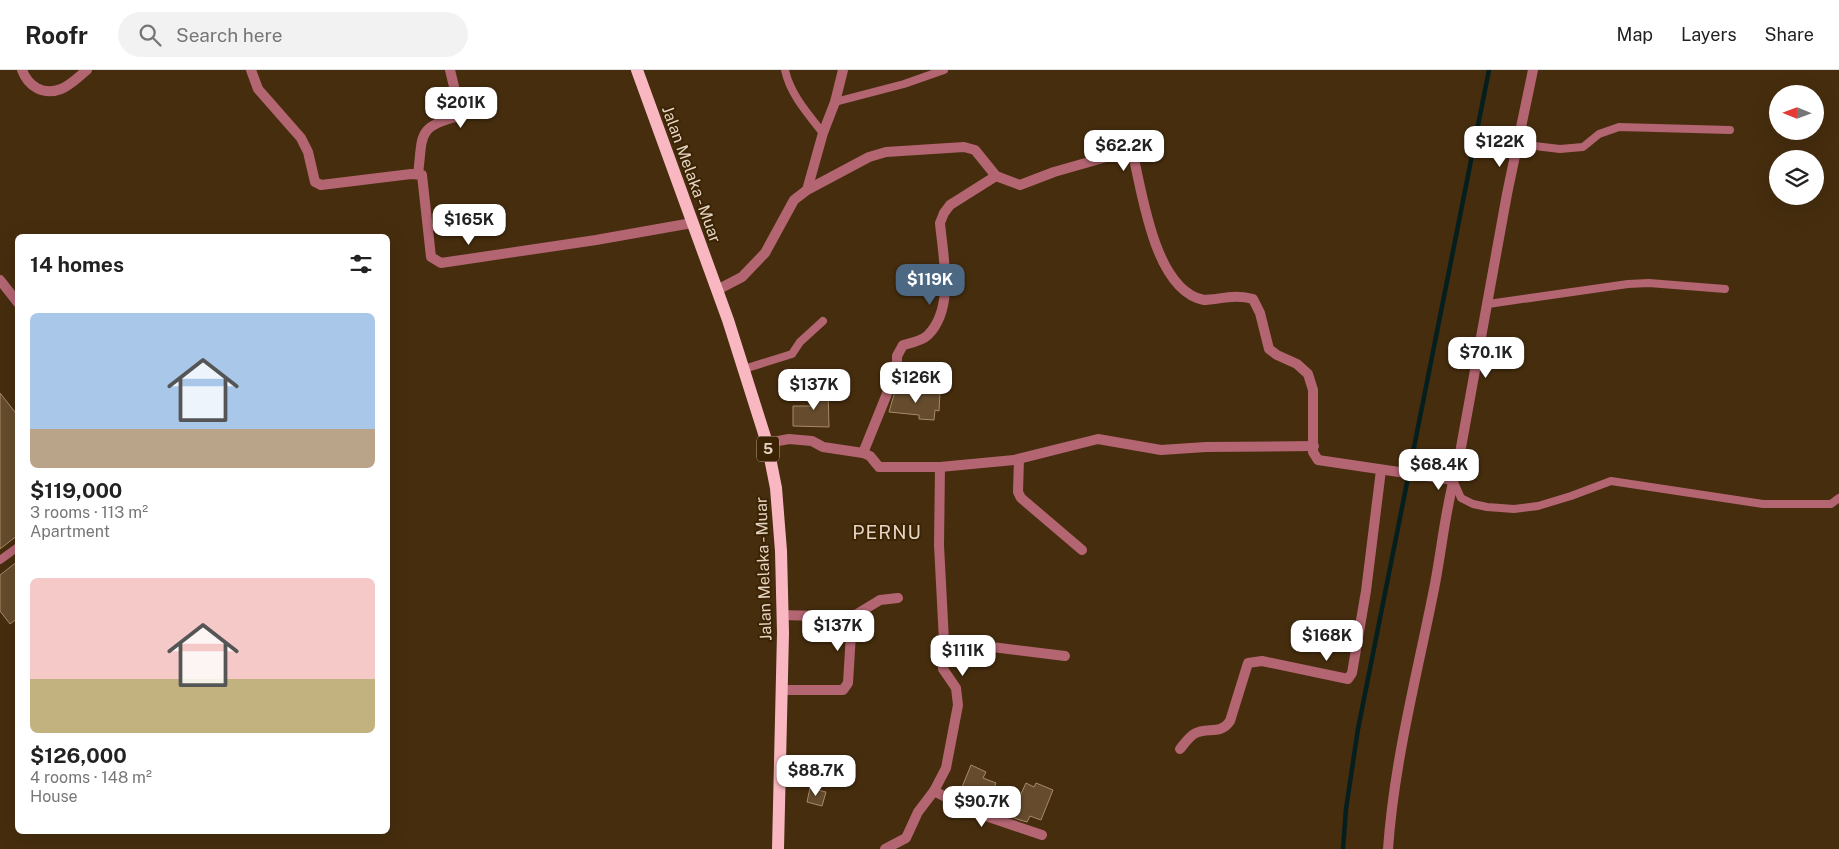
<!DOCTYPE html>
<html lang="en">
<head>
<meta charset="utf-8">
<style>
	body { margin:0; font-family:"Public Sans",sans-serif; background:#f2f2f2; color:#222; height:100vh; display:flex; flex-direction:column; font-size:19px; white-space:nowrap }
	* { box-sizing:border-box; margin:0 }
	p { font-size:16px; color:#767676 }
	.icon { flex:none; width:28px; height:28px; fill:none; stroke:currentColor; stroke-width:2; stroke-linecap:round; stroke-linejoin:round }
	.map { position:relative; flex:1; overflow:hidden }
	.details { position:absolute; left:15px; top:164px; width:375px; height:600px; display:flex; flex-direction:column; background:#fff; border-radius:8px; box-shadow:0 5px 20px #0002 }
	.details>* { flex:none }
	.needle { width:32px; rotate:271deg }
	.buttons { position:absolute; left:1769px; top:15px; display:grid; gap:10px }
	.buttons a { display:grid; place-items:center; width:55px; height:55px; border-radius:50%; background:#fff; box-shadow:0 5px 20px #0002; font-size:25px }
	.price { position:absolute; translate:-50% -42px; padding:0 11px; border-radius:10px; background:#fff; color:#222; font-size:16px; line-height:32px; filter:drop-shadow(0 1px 2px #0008) }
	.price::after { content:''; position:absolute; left:50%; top:30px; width:15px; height:11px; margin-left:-8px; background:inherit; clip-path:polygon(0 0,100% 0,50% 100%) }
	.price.selected { background:#4d6883; color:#fff }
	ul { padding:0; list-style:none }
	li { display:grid; align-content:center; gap:10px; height:265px; padding:0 15px }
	li span { display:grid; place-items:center; height:155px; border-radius:8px; color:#555 }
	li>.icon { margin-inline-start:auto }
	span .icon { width:90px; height:90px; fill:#fffc; stroke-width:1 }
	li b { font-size:21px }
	h2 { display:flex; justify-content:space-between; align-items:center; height:60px; padding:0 15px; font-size:21px }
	header { display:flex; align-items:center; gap:30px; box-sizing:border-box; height:70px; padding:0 25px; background:#fff; border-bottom:1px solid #e0e0e0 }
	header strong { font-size:24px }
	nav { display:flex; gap:28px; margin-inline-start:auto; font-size:18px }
	.search { width:350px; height:45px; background:#f2f2f2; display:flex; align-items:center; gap:12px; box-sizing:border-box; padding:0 18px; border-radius:28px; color:#767676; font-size:19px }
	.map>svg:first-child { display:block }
</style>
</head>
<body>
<header>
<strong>Roofr</strong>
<div class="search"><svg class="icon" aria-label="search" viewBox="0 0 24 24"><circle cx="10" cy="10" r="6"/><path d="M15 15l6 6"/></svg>Search here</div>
<nav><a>Map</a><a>Layers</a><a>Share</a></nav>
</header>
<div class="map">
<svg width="1839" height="779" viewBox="0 0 1839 779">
	<rect width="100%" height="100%" fill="#462d0e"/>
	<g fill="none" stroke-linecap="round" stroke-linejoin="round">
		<path stroke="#041f1e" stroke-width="4.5" d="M1343,779L1346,739L1358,659L1489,0"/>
	</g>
	<g fill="#664c2d" stroke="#a78a6a">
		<path d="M828,318L829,357L793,356V336H813V319Z"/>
		<path d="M895,321L940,322L939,341L935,340L934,350L919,349V345L889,342Z"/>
		<path d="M0,323L18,346V465L0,479Z"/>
		<path d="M18,491V548L10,554L0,541V505Z"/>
		<path d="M971,695L986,702L983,708L996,713L994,718L1014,727L1016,724L1020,726L1026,713L1034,717L1036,713L1053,720L1041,750L1030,746L1027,752L1020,750L985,738L987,733L960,722Z"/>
		<path d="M810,718L826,722L822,736L807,732Z"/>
	</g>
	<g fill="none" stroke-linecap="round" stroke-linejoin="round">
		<g stroke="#b36572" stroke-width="8">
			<path d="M785,0C790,24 808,44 823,63"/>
			<path d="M835,32L904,14L944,0"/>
			<path d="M1518,74L1560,79L1583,77L1599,64L1619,57L1730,60"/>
			<path d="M1488,234L1628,214L1649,213L1725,219"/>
			<path d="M744,299L792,284L800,272L823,251"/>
			<path d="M1453,410L1461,428L1473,434L1487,437L1514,439L1538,436L1571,426L1611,411L1763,434H1831L1839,428"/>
			<path d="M0,490L18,477"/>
		</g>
		<g stroke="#b36572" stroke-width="10">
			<path d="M22,0C28,16 43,26 61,19C71,15 79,6 87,0"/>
			<path d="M251,0L258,19L301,68L308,82L315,112L321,115L411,104L422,105L431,187L441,193L596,170L692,153"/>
			<path d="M418,104C423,67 416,57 456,47L458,33L450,0"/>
			<path d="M807,120L823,63L835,32L843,0"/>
			<path d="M0,210L18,233"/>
			<path d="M717,220L742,207L765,183L794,130L807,120L869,87L886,82L964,77L975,80L996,106L1020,115L1054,102L1124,82L1130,84L1134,89C1143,128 1156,221 1204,230C1207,230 1212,229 1215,229C1229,227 1240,225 1253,229L1260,243L1269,279L1277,285L1297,294L1308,304L1313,320V382L1318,390L1453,410"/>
			<path d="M767,373L789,369L812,371L823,377L863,383L870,386L879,397H940L1014,390L1098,369L1161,380L1206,377L1314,376"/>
			<path d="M863,383L897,299V286L903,275C911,273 922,271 928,265C955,238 943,187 940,153L944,143L950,135L996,106"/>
			<path d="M1019,389L1018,422L1021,428L1082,480"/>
			<path d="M852,547L880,530L898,528"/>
			<path d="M944,571L1065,586"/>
			<path d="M781,620H843L848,613L852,547L782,545"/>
			<path d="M1180,679C1184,674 1189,667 1194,664C1207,656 1220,666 1230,651L1248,593L1262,591L1348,609L1352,603L1366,521L1381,400"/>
			<path d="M934,721L977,743L1042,765"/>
			<path d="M885,779L906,768L918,742L934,721L946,698L958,635L956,618L943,599L944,571L939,475L940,397"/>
			<path d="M1388,779C1394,693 1416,609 1433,524C1442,481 1445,436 1458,394L1507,124L1533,0"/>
		</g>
		<path stroke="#f9b8c1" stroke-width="12" d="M637,0L728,250L767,373L776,418L781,481L783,563L778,779"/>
	</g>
	<g text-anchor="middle" stroke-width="4" stroke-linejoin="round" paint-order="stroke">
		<rect fill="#3b2303" stroke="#b2a08a" stroke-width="1" x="757" y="366.5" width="22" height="25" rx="4"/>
		<g font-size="15" font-weight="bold" fill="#e5d5c4">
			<text x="768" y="384">5</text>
		</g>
		<g font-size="16" fill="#e5d5c4" stroke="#3b2303">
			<text transform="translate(692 104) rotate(70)" y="6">Jalan Melaka - Muar</text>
			<text transform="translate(763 499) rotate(-92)" y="6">Jalan Melaka - Muar</text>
		</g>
		<g font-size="19" letter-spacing="1" fill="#e5d5c4" stroke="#3b2303">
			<text x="887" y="469">PERNU</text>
		</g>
	</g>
</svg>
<div class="buttons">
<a><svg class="needle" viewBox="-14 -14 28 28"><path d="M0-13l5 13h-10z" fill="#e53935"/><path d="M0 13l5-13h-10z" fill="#767676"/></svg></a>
<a><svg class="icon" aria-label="layers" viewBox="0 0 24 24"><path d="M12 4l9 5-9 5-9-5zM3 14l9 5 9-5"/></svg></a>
</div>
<b class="price" style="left:461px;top:59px">$201K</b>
<b class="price" style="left:1500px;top:98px">$122K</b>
<b class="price" style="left:1124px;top:102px">$62.2K</b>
<b class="price" style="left:469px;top:176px">$165K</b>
<b class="price selected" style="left:930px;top:236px">$119K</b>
<b class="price" style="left:1486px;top:309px">$70.1K</b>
<b class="price" style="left:916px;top:334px">$126K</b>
<b class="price" style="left:814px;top:341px">$137K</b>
<b class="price" style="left:1439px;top:421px">$68.4K</b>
<b class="price" style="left:838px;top:582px">$137K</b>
<b class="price" style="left:1327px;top:592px">$168K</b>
<b class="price" style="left:963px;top:607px">$111K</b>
<b class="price" style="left:816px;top:727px">$88.7K</b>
<b class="price" style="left:982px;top:758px">$90.7K</b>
<section class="details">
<h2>14 homes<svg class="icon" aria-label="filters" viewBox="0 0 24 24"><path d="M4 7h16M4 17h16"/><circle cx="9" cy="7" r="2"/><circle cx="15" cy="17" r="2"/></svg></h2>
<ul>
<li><span style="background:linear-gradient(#a9c7e8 75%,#b9a48a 0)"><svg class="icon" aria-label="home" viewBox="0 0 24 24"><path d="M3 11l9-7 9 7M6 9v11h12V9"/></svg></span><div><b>$119,000</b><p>3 rooms · 113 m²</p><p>Apartment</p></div></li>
<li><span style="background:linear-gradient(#f6c9c9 65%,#c2b280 0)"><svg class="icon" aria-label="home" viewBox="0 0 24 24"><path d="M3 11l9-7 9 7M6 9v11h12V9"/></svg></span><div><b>$126,000</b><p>4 rooms · 148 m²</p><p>House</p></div></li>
</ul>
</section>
</div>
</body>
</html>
